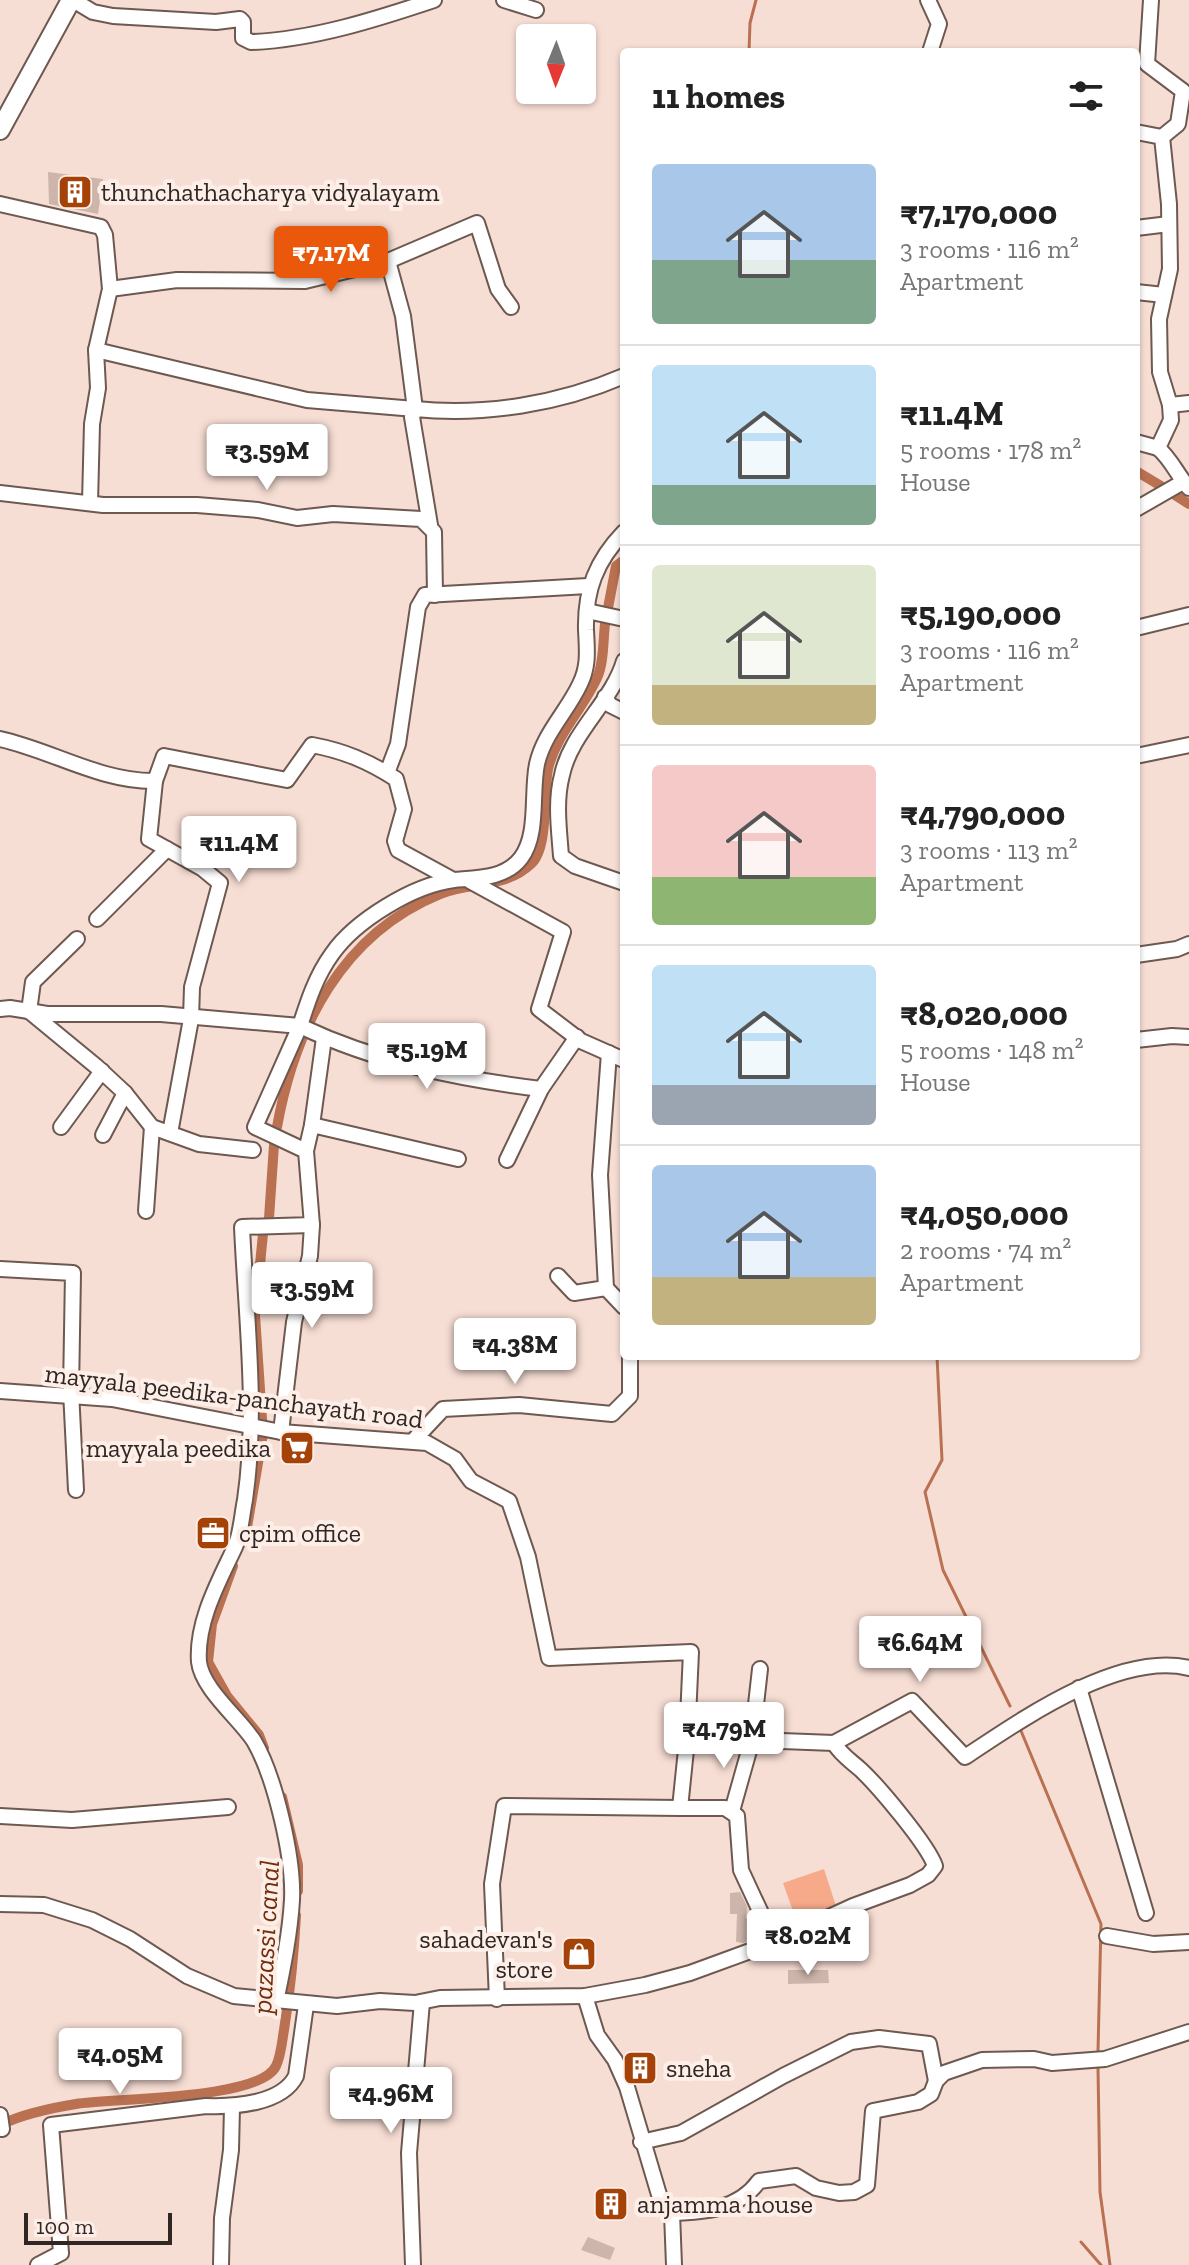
<!DOCTYPE html>
<html lang="en">
<head>
<meta charset="utf-8">
<style>
	body { margin:0; font-family:"Zilla Slab",serif; background:#f2f2f2; color:#222; height:100vh; display:flex; flex-direction:column; font-size:30px; white-space:nowrap }
	* { box-sizing:border-box; margin:0 }
	p { font-size:26px; color:#767676 }
	.icon { flex:none; width:44px; height:44px; fill:none; stroke:currentColor; stroke-width:2; stroke-linecap:round; stroke-linejoin:round }
	.map { position:relative; flex:1; overflow:hidden }
	.side { position:absolute; left:620px; top:48px; width:520px; height:1312px; display:flex; flex-direction:column; background:#fff; border-radius:8px; box-shadow:0 2px 6px #0004 }
	.side>* { flex:none }
	.needle { width:52px; rotate:181deg }
	.buttons { position:absolute; left:516px; top:24px; display:grid; gap:16px }
	.buttons a { display:grid; place-items:center; width:80px; height:80px; border-radius:8px; background:#fff; box-shadow:0 2px 6px #0004; font-size:40px }
	.scale { position:absolute; left:24px; bottom:20px; width:148px; box-sizing:border-box; padding-left:8px; border:4px solid #302623; border-top:0; font-size:22px; line-height:28px; white-space:nowrap; color:#302623; -webkit-text-stroke:6px #fdeee8; paint-order:stroke }
	.price { position:absolute; translate:-50% -68px; padding:0 18px; border-radius:8px; background:#fff; color:#222; font-size:26px; line-height:52px; filter:drop-shadow(0 2px 4px #0008) }
	.price::after { content:''; position:absolute; left:50%; top:48px; width:24px; height:18px; margin-left:-12px; background:inherit; clip-path:polygon(0 0,100% 0,50% 100%) }
	.price.on { background:#ea580c; color:#fff }
	ul { padding:0; list-style:none }
	li { display:flex; align-items:center; gap:24px; height:200px; padding:0 32px }
	li+li { border-top:2px solid #e0e0e0 }
	li span { display:grid; place-items:center; flex:none; width:224px; height:160px; border-radius:8px; color:#555 }
	li>.icon { margin-inline-start:auto }
	span .icon { width:96px; height:96px; fill:#fffc; stroke-width:1 }
	li b { font-size:34px }
	h2 { display:flex; justify-content:space-between; align-items:center; height:96px; padding:0 32px; font-size:34px }
	.map>svg:first-child { display:block }
</style>
</head>
<body>
<div class="map">
<svg width="1189" height="2265" viewBox="0 0 1189 2265">
	<rect width="100%" height="100%" fill="#f7ded4"/>
	<path fill="#f6aa8a" d="M824,1869L837,1909L797,1922L783,1883Z"/>
	<g fill="none" stroke-linecap="round" stroke-linejoin="round">
		<g stroke="#ba7152" stroke-width="3">
			<path d="M749,52L750,23L756,0"/>
			<path d="M937,1356L942,1460L925,1492L943,1570L1010,1706"/>
			<path d="M1019,1726L1101,1924L1098,2051"/>
			<path d="M1098,2068L1100,2192L1110,2265"/>
			<path d="M1081,2242L1101,2265"/>
		</g>
		<g stroke="#ba7152" stroke-width="10">
			<path d="M1136,471L1161,486"/>
			<path d="M1175,495L1189,504"/>
			<path d="M608,608L616,566L624,560"/>
			<path d="M277,1127C295,1027 342,934 440,894C471,881 505,889 531,864C549,848 543,793 548,769C556,735 583,709 597,678C604,663 603,641 605,624"/>
			<path d="M269,1218L274,1145"/>
			<path d="M246,1533L263,1434L255,1315L263,1234"/>
			<path d="M233,1566L212,1624L208,1662L227,1696L259,1735L264,1748"/>
			<path d="M282,1797L298,1865V1891"/>
			<path d="M0,2125C23,2114 51,2108 76,2104C114,2098 260,2100 276,2066C281,2056 282,2041 284,2030C290,1992 294,1954 296,1915"/>
		</g>
	</g>
	<g fill="#cdb5ab">
		<path d="M48,172L103,179L98,214L49,204Z"/>
		<path d="M740,1892L747,1906L746,1918H752L755,1923L753,1939L743,1943L736,1942L737,1914H730V1893Z"/>
		<path d="M853,1935H867V1956L853,1957Z"/>
		<path d="M788,1970H828L829,1983L788,1984Z"/>
		<path d="M648,2059V2077L633,2076L630,2060Z"/>
		<path d="M588,2237L615,2248L610,2260L581,2250Z"/>
	</g>
	<g fill="none" stroke-linecap="round" stroke-linejoin="round">
		<g stroke="#6e5950" stroke-width="18">
			<g id="minor">
				<path d="M73,0L93,12L113,16L216,22L240,19L243,22V38L251,42C312,40 377,19 434,0"/>
				<path d="M504,0L536,10"/>
				<path d="M928,0L939,24L930,52"/>
				<path d="M1151,0L1147,64L1183,91L1178,124L1162,137"/>
				<path d="M1136,132L1162,137L1169,204L1170,269L1159,319L1160,372L1170,405L1189,403"/>
				<path d="M0,204L101,227L105,235L110,289L96,350L98,388L92,424L90,503"/>
				<path d="M1136,228L1169,224"/>
				<path d="M110,289L177,280L305,281L388,261L477,223L498,289L511,307"/>
				<path d="M1136,292L1164,295"/>
				<path d="M96,350L307,400L415,409L403,316L388,261"/>
				<path d="M1170,405L1171,420L1158,448C1172,460 1177,475 1189,488"/>
				<path d="M1136,442L1158,448"/>
				<path d="M0,493L103,505H197L258,510L297,518L333,514L421,519L434,532L435,595"/>
				<path d="M1136,509L1183,482"/>
				<path d="M430,525L412,417L415,409C485,416 559,404 624,376"/>
				<path d="M587,611L624,619"/>
				<path d="M1136,628L1189,615"/>
				<path d="M624,661C612,702 571,732 562,775C555,801 559,829 561,856L575,866L624,883"/>
				<path d="M605,697L610,705L624,712"/>
				<path d="M0,739C51,750 101,782 155,781L164,756L287,780L312,745C344,751 368,761 396,779L404,809L395,841L398,850L453,880"/>
				<path d="M1136,756L1189,745"/>
				<path d="M387,773L398,744L418,607L425,595L588,586"/>
				<path d="M155,781L149,839L203,869L220,883L192,987L191,1019L170,1133"/>
				<path d="M470,881L563,932L539,1009L581,1041L624,1060"/>
				<path d="M97,919L167,849"/>
				<path d="M77,939L33,982L29,1011L97,1067L125,1093L152,1127L199,1144L253,1150"/>
				<path d="M1136,955L1177,949L1189,944"/>
				<path d="M0,1009L10,1008L47,1014H161L300,1026C308,1001 316,976 332,954C355,921 413,885 454,880C477,878 505,879 521,858C539,834 531,793 537,764C544,733 567,712 580,684C589,666 587,650 586,630C585,590 596,561 624,532"/>
				<path d="M1136,1040L1172,1036L1189,1037"/>
				<path d="M312,1125L324,1038"/>
				<path d="M61,1127L102,1071"/>
				<path d="M103,1135L125,1093"/>
				<path d="M306,1151L312,1125L458,1159"/>
				<path d="M507,1160L541,1089L577,1037"/>
				<path d="M146,1211L152,1127"/>
				<path d="M0,1269L73,1273L71,1391L76,1490"/>
				<path d="M558,1276L574,1293L606,1288L600,1175L609,1053"/>
				<path d="M606,1288L624,1307"/>
				<path d="M0,1391L112,1399L281,1432L427,1443L455,1459L471,1481L509,1501L528,1557L549,1658L691,1652L687,1740L680,1808H725L737,1816L741,1870L774,1941"/>
				<path d="M281,1432L294,1322L310,1256L312,1225"/>
				<path d="M413,1441L443,1409L519,1405L612,1414L630,1396V1356"/>
				<path d="M760,1669L752,1740L834,1743"/>
				<path d="M1079,1688L1146,1913"/>
				<path d="M834,1743L912,1701L965,1757C1021,1720 1119,1651 1189,1668"/>
				<path d="M732,1811L752,1740"/>
				<path d="M0,1816L72,1820L228,1807"/>
				<path d="M0,1904L44,1905L92,1920L130,1939L187,1976L234,1996L337,2006L380,2001L415,2003L440,1998L585,1996L645,1985L690,1973L772,1943L853,1906L910,1885L928,1875L935,1866C928,1845 879,1787 861,1770C850,1760 841,1755 834,1743"/>
				<path d="M1107,1936L1153,1944L1189,1942"/>
				<path d="M585,1996L597,2035L615,2060L627,2087L660,2198L672,2213C704,2212 738,2210 759,2181L796,2176L816,2188L839,2193L854,2192L867,2185L873,2111L918,2102L931,2094L936,2081L944,2073L982,2060L1034,2059L1052,2063L1105,2059L1189,2032"/>
				<path d="M497,1999L492,1884L504,1806L680,1808"/>
				<path d="M276,2002C283,1968 290,1934 292,1900C294,1858 275,1777 254,1741C240,1719 202,1689 199,1662C196,1622 219,1581 235,1547C241,1534 242,1514 245,1500C258,1410 246,1317 242,1227L312,1225L306,1151L255,1127L300,1026C376,1062 458,1079 541,1089"/>
				<path d="M0,2115L2,2129"/>
				<path d="M641,2142L681,2133L783,2076L851,2042L879,2038L929,2044L936,2081"/>
				<path d="M672,2213L674,2265"/>
				<path d="M38,2265L61,2253L51,2125L206,2106C234,2107 282,2104 296,2076L306,2005"/>
				<path d="M221,2265L222,2218L231,2150L232,2107"/>
				<path d="M413,2265L409,2153L422,2002"/>
			</g>
		</g>
		<g stroke="#6e5950" stroke-width="22">
			<path id="major" d="M0,130L71,0"/>
		</g>
		<use href="#minor" stroke="#fff" stroke-width="14"/>
		<use href="#major" stroke="#fff" stroke-width="18"/>
	</g>
	<defs>
		<g id="building-square" transform="scale(1.8)"><rect x="-9" y="-9" width="18" height="18" rx="4" fill="#a54208" stroke="#fdeee8"/><path d="M-4-6H4V6H1V3H-1V6H-4ZM-2.5-4.3h1.7v1.8h-1.7ZM.8-4.3h1.7v1.8H.8ZM-2.5-1h1.7V.8h-1.7ZM.8-1h1.7V.8H.8Z" fill="#fff"/></g>
		<g id="supermarket-square" transform="scale(1.8)"><rect x="-9" y="-9" width="18" height="18" rx="4" fill="#a54208" stroke="#fdeee8"/><path d="M-6-5.5h2.5l.6 2H6L4.5 2H-2.5L-4.4-4H-6ZM-1.5 3.2a1.3 1.3 0 1 0 .1 0ZM3 3.2a1.3 1.3 0 1 0 .1 0Z" fill="#fff"/></g>
		<g id="office-square" transform="scale(1.8)"><rect x="-9" y="-9" width="18" height="18" rx="4" fill="#a54208" stroke="#fdeee8"/><path d="M-6-3h4V-5.5h4V-3h4V5H-6ZM-1-4.5V-3h2v-1.5ZM-6 0V1H6V0Z" fill="#fff"/></g>
		<g id="shop-square" transform="scale(1.8)"><rect x="-9" y="-9" width="18" height="18" rx="4" fill="#a54208" stroke="#fdeee8"/><path d="M-5-2.5h2.3a2.7 3.5 0 0 1 5.4 0H5L5.5 6h-11ZM-1.5-2.5h3a1.5 2.3 0 0 0-3 0Z" fill="#fff"/></g>
	</defs>
	<g fill-rule="evenodd">
		<use href="#building-square" x="75" y="192"/>
		<use href="#supermarket-square" x="297" y="1448"/>
		<use href="#office-square" x="213" y="1533"/>
		<use href="#shop-square" x="579" y="1954"/>
		<use href="#building-square" x="640" y="2068"/>
		<use href="#building-square" x="611" y="2204"/>
	</g>
	<g text-anchor="middle" stroke-width="8" stroke-linejoin="round" paint-order="stroke">
		<g font-size="26" fill="#302623" stroke="#fdeee8" text-anchor="start">
			<text x="101" y="201">thunchathacharya vidyalayam</text>
			<text x="271" y="1457" text-anchor="end">mayyala peedika</text>
			<text x="239" y="1542">cpim office</text>
			<text x="553" y="1948" text-anchor="end">sahadevan's<tspan x="553" dy="30">store</tspan></text>
			<text x="666" y="2077">sneha</text>
			<text x="637" y="2213">anjamma house</text>
		</g>
		<g font-size="26" fill="#302623" stroke="#fdeee8">
			<text transform="translate(234 1396) rotate(7)" y="9">mayyala peedika-panchayath road</text>
		</g>
		<g font-size="28" font-style="italic" fill="#732e0b" stroke="#fdeee8">
			<text transform="translate(265 1937) rotate(-87)" y="10">pazassi canal</text>
		</g>
	</g>
</svg>
<div class="buttons">
<a><svg class="needle" viewBox="-14 -14 28 28"><path d="M0-13l5 13h-10z" fill="#e53935"/><path d="M0 13l5-13h-10z" fill="#767676"/></svg></a>
</div>
<div class="scale">100 m</div>
<b class="price on" style="left:331px;top:294px">₹7.17M</b>
<b class="price" style="left:267px;top:492px">₹3.59M</b>
<b class="price" style="left:239px;top:884px">₹11.4M</b>
<b class="price" style="left:427px;top:1091px">₹5.19M</b>
<b class="price" style="left:312px;top:1330px">₹3.59M</b>
<b class="price" style="left:515px;top:1386px">₹4.38M</b>
<b class="price" style="left:920px;top:1684px">₹6.64M</b>
<b class="price" style="left:724px;top:1770px">₹4.79M</b>
<b class="price" style="left:808px;top:1977px">₹8.02M</b>
<b class="price" style="left:120px;top:2096px">₹4.05M</b>
<b class="price" style="left:391px;top:2135px">₹4.96M</b>
<section class="side">
<h2>11 homes<svg class="icon" aria-label="filters" viewBox="0 0 24 24"><path d="M4 7h16M4 17h16"/><circle cx="9" cy="7" r="2"/><circle cx="15" cy="17" r="2"/></svg></h2>
<ul>
<li><span style="background:linear-gradient(#a9c7e8 60%,#7fa58c 0)"><svg class="icon" aria-label="home" viewBox="0 0 24 24"><path d="M3 11l9-7 9 7M6 9v11h12V9"/></svg></span><div><b>₹7,170,000</b><p>3 rooms · 116 m²</p><p>Apartment</p></div></li>
<li><span style="background:linear-gradient(#bfe0f5 75%,#7fa58c 0)"><svg class="icon" aria-label="home" viewBox="0 0 24 24"><path d="M3 11l9-7 9 7M6 9v11h12V9"/></svg></span><div><b>₹11.4M</b><p>5 rooms · 178 m²</p><p>House</p></div></li>
<li><span style="background:linear-gradient(#dfe7d0 75%,#c2b280 0)"><svg class="icon" aria-label="home" viewBox="0 0 24 24"><path d="M3 11l9-7 9 7M6 9v11h12V9"/></svg></span><div><b>₹5,190,000</b><p>3 rooms · 116 m²</p><p>Apartment</p></div></li>
<li><span style="background:linear-gradient(#f6c9c9 70%,#8fb573 0)"><svg class="icon" aria-label="home" viewBox="0 0 24 24"><path d="M3 11l9-7 9 7M6 9v11h12V9"/></svg></span><div><b>₹4,790,000</b><p>3 rooms · 113 m²</p><p>Apartment</p></div></li>
<li><span style="background:linear-gradient(#bfe0f5 75%,#9aa5b1 0)"><svg class="icon" aria-label="home" viewBox="0 0 24 24"><path d="M3 11l9-7 9 7M6 9v11h12V9"/></svg></span><div><b>₹8,020,000</b><p>5 rooms · 148 m²</p><p>House</p></div></li>
<li><span style="background:linear-gradient(#a9c7e8 70%,#c2b280 0)"><svg class="icon" aria-label="home" viewBox="0 0 24 24"><path d="M3 11l9-7 9 7M6 9v11h12V9"/></svg></span><div><b>₹4,050,000</b><p>2 rooms · 74 m²</p><p>Apartment</p></div></li>
</ul>
</section>
</div>
</body>
</html>
